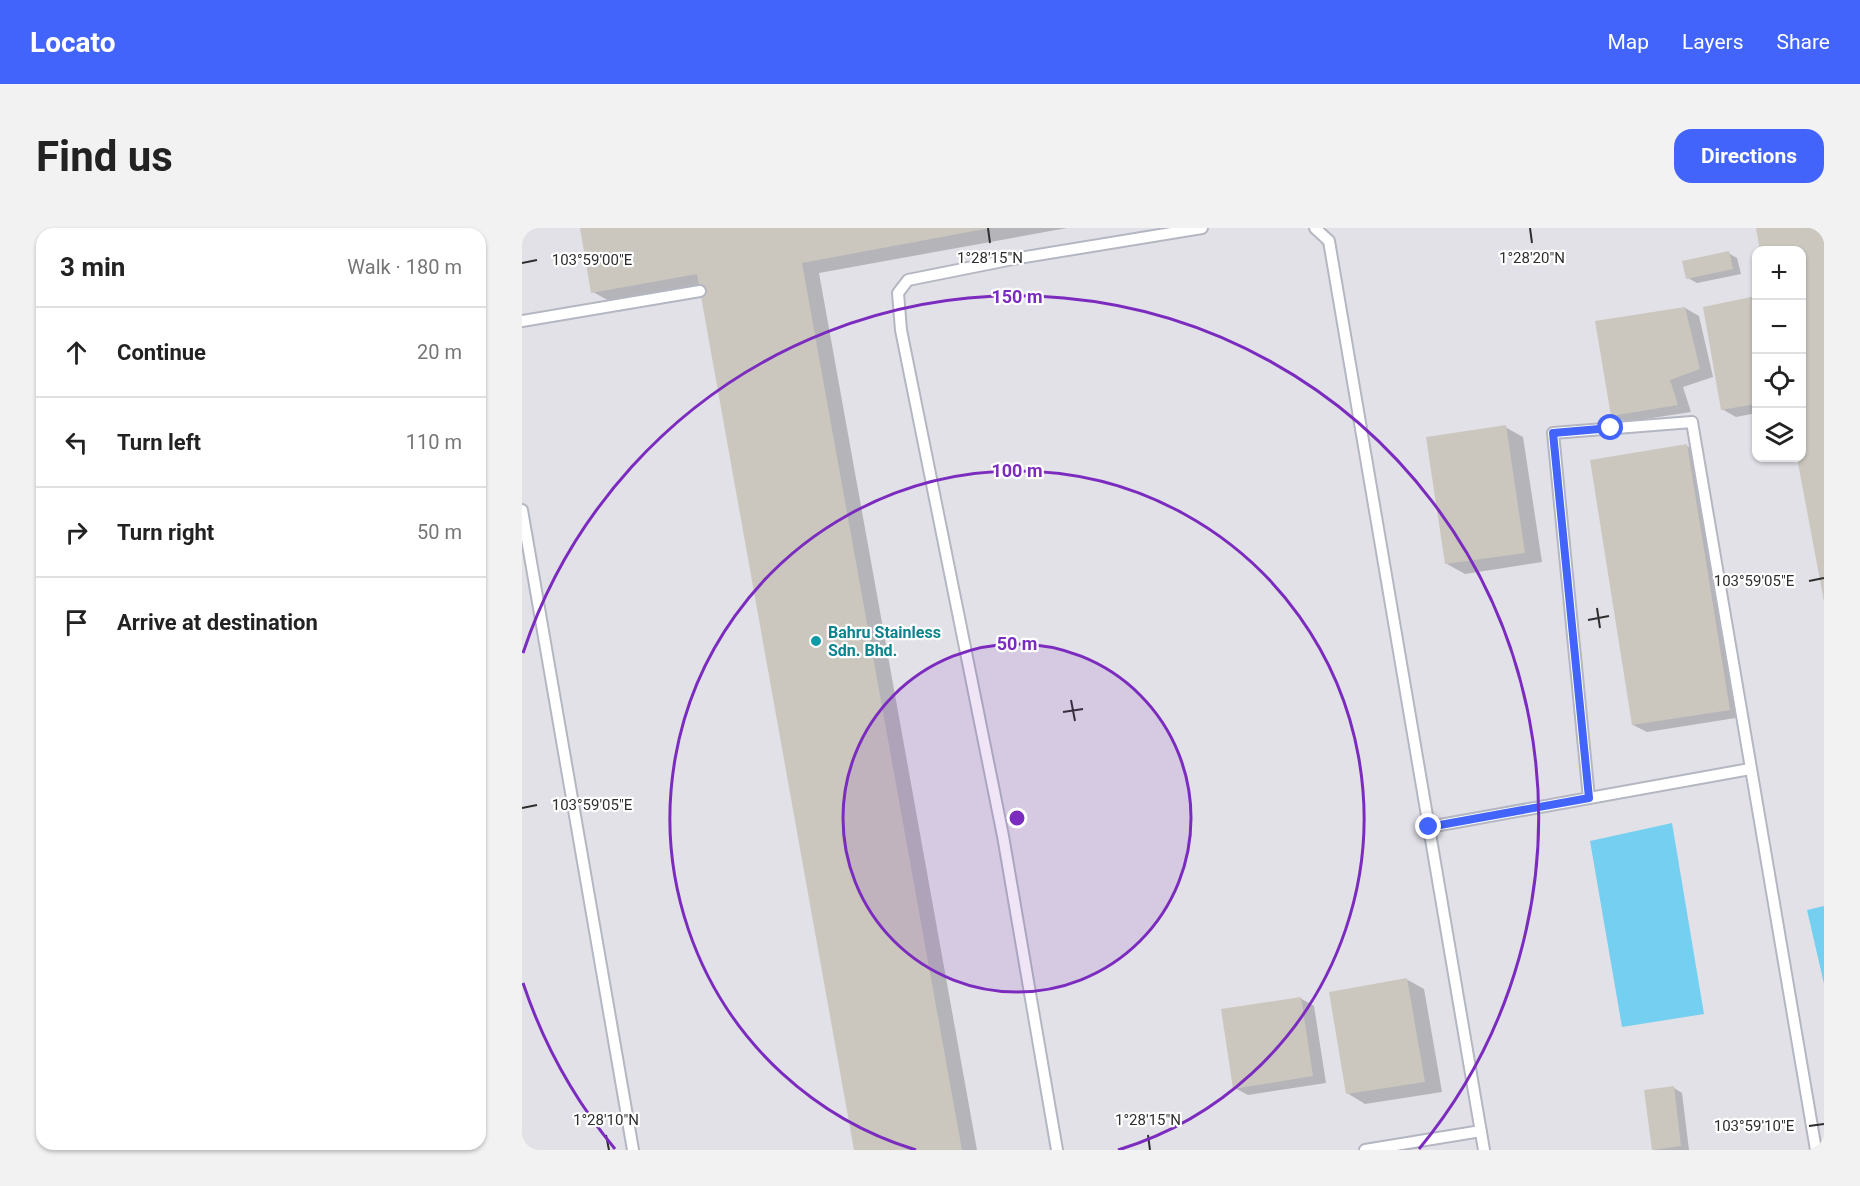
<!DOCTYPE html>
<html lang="en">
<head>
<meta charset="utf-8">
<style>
  :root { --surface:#fff; --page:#f2f2f2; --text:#222; --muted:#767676; --line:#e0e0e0; --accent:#4264fb }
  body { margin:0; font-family:Roboto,sans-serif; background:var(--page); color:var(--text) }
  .controls { position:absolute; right:18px; top:18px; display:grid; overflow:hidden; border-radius:12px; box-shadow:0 2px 4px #0004 }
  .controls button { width:54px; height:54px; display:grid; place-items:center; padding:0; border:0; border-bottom:2px solid var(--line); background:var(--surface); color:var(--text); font:30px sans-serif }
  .stop { position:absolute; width:18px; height:18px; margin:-14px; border:4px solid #4264fb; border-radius:50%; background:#fff }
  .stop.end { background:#4264fb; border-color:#fff; box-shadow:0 2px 6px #0008 }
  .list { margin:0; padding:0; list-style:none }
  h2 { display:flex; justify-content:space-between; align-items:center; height:78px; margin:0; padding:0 24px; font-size:26px }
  h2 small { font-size:20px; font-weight:400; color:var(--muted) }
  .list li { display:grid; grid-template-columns:39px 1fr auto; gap:18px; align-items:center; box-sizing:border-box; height:90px; padding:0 24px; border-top:2px solid var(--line) }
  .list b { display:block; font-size:22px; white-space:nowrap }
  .list em { font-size:20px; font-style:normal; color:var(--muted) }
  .icon { flex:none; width:33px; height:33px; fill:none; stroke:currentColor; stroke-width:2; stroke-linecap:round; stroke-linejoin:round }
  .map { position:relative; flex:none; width:1302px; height:922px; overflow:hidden; border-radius:18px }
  header { display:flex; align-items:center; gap:36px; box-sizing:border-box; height:84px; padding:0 30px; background:var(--accent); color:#fff }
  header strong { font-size:28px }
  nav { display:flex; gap:33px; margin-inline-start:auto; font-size:21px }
  .intro { display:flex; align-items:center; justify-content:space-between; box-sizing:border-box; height:144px; padding:0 36px }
  h1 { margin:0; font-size:42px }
  .button { padding:15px 27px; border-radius:18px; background:var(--accent); color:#fff; font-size:21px; font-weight:700 }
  main { display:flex; gap:36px; padding:0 36px }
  aside { flex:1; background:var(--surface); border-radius:18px; box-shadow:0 2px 4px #0004 }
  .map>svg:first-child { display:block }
  .industrial { fill:#e3e1e8; fill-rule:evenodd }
  .water { fill:#75cff0 }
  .shadow { fill:#0003 }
  .building { fill:#cbc7bf }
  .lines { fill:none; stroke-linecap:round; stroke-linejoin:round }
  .lane-casing { stroke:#b4b7c1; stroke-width:14 }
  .lane { stroke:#fff; stroke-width:10 }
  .route { stroke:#4264fb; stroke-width:8 }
  .ticks { fill:none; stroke:#2e2e2e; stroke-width:2 }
  .ring { fill:none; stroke:#7b2cbf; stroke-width:3 }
  .culture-dot { fill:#0f9aa8; stroke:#fff; stroke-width:2 }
  .labels { text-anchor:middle; stroke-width:4.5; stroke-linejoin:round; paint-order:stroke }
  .culture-label { font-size:16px; font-weight:bold; fill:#0d838f; stroke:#fff; text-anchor:start }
  .ticks-label { font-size:15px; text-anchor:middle; fill:#2e2e2e; stroke:#fff; stroke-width:4.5; stroke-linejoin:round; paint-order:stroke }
  .centre { fill:#7b2cbf; stroke:#fff; stroke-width:3 }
  .ring-label { font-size:18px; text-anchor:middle; font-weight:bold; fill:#7b2cbf; stroke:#fff; stroke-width:4.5; stroke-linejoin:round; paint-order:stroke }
</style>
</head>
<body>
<header>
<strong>Locato</strong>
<nav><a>Map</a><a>Layers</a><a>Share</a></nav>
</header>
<div class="intro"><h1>Find us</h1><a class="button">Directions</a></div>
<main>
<aside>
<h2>3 min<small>Walk · 180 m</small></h2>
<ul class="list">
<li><svg class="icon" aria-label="ahead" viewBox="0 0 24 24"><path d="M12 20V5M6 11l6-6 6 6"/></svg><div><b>Continue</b></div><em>20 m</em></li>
<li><svg class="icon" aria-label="left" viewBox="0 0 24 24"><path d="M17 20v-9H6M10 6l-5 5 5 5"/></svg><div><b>Turn left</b></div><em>110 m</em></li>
<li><svg class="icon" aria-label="right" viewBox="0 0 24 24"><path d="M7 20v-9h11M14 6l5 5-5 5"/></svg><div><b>Turn right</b></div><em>50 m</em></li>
<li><svg class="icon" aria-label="arrive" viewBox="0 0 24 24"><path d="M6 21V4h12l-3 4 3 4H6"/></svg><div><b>Arrive at destination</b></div></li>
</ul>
</aside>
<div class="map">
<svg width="1302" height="922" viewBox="0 0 1302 922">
  <rect width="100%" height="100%" fill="#efe9e1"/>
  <path class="industrial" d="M0,0H1302V922H0ZM1234,22H1280V230H1234Z"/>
  <path class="water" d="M1150,595L1182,786L1100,799L1068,613Z
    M1302,678V756L1285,682Z"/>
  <path class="shadow" d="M59,0H545L297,45L455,922H334L178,58L89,74L71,64Z
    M1235,0H1302V372L1276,230H1280V22H1239Z
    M1206,25L1215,30L1219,46L1175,55L1166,50Z
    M1234,70V185L1214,189L1200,181L1182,81Z
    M1163,80L1177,88L1191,149L1161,159L1169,184L1104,194L1090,187Z
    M983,199L1001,209L1020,334L943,346L925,336Z
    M1165,218L1178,226L1220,489L1125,504L1111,497Z
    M884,751L902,761L920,864L843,876L825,865Z
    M778,770L792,778L804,855L726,867L713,860Z
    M1152,860L1160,865L1167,922H1133L1131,921Z"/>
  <path class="building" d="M58,0H468L280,35L440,922H332L175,46L69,65Z
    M1234,0H1302V373L1275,230H1280V22H1238Z
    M1207,23L1211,41L1164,51L1160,33Z
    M1234,68V176L1199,182L1181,79Z
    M1163,79L1178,141L1148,152L1156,177L1089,188L1073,93Z
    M984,197L1003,325L923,336L904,209Z
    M1165,216L1208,482L1110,497L1068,232Z
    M885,750L903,854L824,866L807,764Z
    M779,769L791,848L711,861L699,781Z
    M1152,858L1159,918L1130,922L1122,862Z"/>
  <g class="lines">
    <g class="lane-casing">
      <path id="lane" d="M793,0L807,13L962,922
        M0,93L178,63
        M0,282L111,922
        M1067,570L1031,205L1170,194L1294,922
        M907,599L1228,541
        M535,922L481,608L379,102L376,65L386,52L491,31L680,0
        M843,922L959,903"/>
    </g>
    <use href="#lane" class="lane"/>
  </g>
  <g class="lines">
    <path class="route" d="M907,599L1067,570L1031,205L1089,200"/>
  </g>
  <path class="ticks" d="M466,0L468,15M1008,0L1010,15M0,35L15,32M1287,353L1302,350M1075,380L1078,400M1066,392L1087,388M549,472L553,493M541,484L561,481M0,580L15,577M1287,898L1302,896M84,907L87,922M626,907L628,922"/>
  <circle cx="495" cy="590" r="174" fill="#7b2cbf" fill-opacity=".12"/>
  <g class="ring">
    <circle cx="495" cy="590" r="174"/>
    <path d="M394 922A347 347 0 1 1 596 922"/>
    <path d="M93 921A521 521 0 0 1 1 755M1 425A521 521 0 1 1 897 921"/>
  </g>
  <circle class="culture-dot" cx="294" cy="413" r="6"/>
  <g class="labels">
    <g class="culture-label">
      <text x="306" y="410">Bahru Stainless<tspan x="306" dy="18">Sdn. Bhd.</tspan></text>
    </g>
  </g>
  <g class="ticks-label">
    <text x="468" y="35">1°28'15"N</text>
    <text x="1010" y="35">1°28'20"N</text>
    <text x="70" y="37">103°59'00"E</text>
    <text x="1232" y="358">103°59'05"E</text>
    <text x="70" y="582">103°59'05"E</text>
    <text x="84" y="897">1°28'10"N</text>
    <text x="626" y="897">1°28'15"N</text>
    <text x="1232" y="903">103°59'10"E</text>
  </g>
  <circle cx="495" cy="590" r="9" class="centre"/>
  <g class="ring-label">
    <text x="495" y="75">150 m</text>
    <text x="495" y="249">100 m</text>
    <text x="495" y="422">50 m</text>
  </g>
</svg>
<div class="controls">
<button>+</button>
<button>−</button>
<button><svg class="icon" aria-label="locate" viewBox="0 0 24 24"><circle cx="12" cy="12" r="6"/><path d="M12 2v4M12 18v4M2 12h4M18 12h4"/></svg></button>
<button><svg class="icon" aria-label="layers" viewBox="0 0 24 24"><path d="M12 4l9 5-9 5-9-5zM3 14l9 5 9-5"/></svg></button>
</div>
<div class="stop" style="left:1089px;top:200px"></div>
<div class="stop end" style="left:907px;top:599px"></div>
</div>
</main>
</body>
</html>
